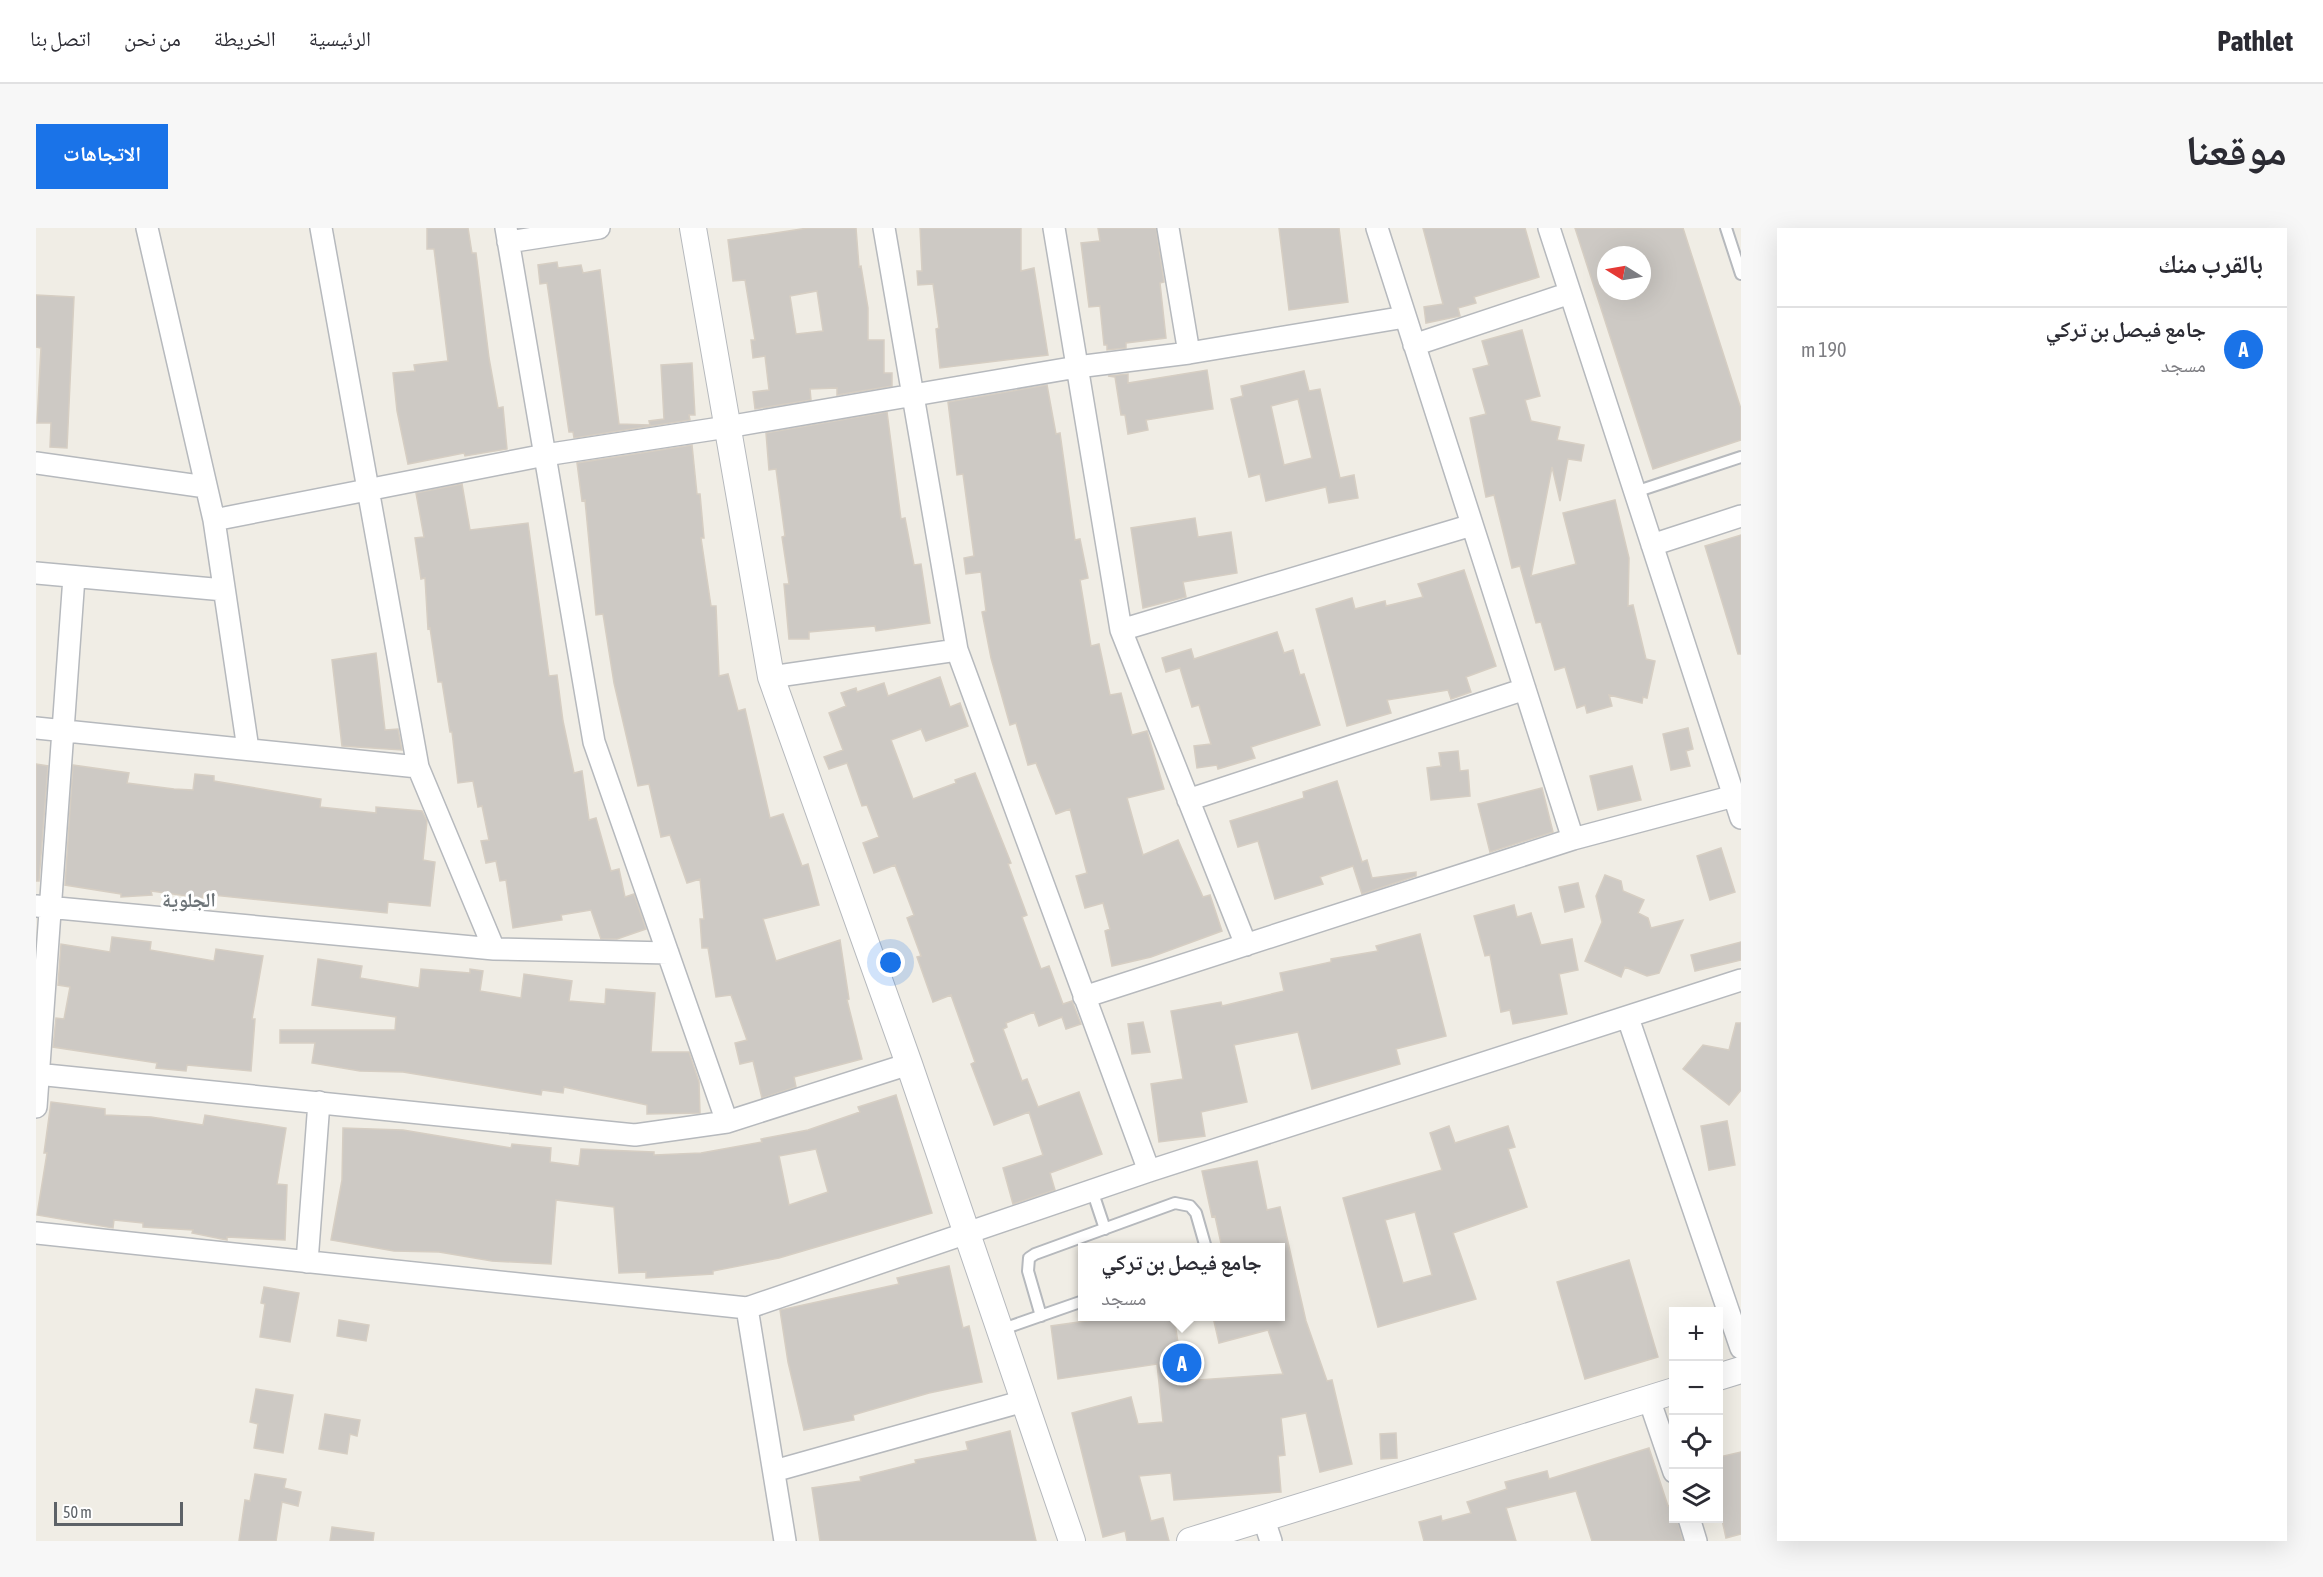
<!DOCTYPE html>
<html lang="ar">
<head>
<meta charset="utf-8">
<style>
  :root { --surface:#fff; --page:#f7f7f7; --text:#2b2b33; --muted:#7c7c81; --line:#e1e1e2; --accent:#1a73e8 }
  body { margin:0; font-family:"Asap Condensed","Noto Naskh Arabic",sans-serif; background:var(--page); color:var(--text); direction:rtl }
  .controls { position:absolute; right:18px; bottom:18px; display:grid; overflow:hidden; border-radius:0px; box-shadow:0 6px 24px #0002 }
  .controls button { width:54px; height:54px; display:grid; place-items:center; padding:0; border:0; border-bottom:2px solid var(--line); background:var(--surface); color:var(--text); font:30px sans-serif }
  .compass { position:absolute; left:1561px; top:18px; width:54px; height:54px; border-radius:50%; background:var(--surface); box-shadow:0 6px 24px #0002; rotate:281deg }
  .scale { position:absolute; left:18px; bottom:15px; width:129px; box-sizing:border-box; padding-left:6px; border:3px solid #5d6267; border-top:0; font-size:16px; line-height:21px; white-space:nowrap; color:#5d6267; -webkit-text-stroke:4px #fff; paint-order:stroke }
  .you { position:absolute; left:855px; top:735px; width:21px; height:21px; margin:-15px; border:4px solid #fff; border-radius:50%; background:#1a73e8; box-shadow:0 0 0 9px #1a73e833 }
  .badge { display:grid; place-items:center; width:39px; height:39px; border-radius:50%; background:var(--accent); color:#fff; font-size:20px; font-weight:700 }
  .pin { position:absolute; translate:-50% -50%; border:3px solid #fff; box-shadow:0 2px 6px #0006 }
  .popup { position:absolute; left:1042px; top:1015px; width:207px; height:78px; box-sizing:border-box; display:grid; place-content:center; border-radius:0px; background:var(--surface); filter:drop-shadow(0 2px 4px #0005); font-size:20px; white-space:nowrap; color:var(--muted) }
  .popup b { font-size:22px; color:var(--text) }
  .popup::after { content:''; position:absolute; left:50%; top:100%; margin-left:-12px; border:12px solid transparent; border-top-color:var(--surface) }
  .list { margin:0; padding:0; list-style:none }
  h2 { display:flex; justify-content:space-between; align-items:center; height:78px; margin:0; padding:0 24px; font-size:26px }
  h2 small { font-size:20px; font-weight:400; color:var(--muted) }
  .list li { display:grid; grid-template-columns:39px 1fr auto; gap:18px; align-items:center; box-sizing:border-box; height:84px; padding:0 24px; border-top:2px solid var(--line) }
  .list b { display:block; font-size:22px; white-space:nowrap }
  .list p { margin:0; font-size:20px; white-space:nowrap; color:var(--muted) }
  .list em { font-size:20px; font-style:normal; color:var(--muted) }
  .icon { flex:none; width:33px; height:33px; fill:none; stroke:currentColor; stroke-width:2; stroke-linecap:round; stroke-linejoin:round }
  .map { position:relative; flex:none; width:1705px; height:1313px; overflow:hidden; direction:ltr; border-radius:0px }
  header { display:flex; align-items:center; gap:36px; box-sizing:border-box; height:84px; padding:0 30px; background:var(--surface); border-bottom:2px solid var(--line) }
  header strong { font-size:28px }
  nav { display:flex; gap:33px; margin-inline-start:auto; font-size:21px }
  .intro { display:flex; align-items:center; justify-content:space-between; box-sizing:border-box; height:144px; padding:0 36px }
  h1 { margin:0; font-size:42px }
  .button { padding:15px 27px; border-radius:0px; background:var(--accent); color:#fff; font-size:21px; font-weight:700 }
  main { display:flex; gap:36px; padding:0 36px }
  aside { flex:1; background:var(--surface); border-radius:0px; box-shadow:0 6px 24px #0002 }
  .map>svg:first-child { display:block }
  .building { fill:#cdc9c4; stroke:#d6cec3; stroke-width:1.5; fill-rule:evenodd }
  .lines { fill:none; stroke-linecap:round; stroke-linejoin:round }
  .service-casing { stroke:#b6b9bd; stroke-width:14 }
  .minor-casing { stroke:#b6b9bd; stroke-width:24 }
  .tertiary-casing { stroke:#b6b9bd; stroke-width:28 }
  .service { stroke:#fff; stroke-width:10 }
  .minor { stroke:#fff; stroke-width:21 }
  .tertiary { stroke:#fff; stroke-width:26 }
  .labels { text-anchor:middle; stroke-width:6; stroke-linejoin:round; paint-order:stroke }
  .neighbourhood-label { font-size:20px; font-weight:bold; fill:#6e7579; stroke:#fff }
</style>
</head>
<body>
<header>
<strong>Pathlet</strong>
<nav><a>الرئيسية</a><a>الخريطة</a><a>من نحن</a><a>اتصل بنا</a></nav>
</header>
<div class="intro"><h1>موقعنا</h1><a class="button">الاتجاهات</a></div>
<main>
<aside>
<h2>بالقرب منك<small></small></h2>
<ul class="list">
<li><span class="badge">A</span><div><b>جامع فيصل بن تركي</b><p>مسجد</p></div><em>190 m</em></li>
</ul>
</aside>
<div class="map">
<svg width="1705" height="1313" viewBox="0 0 1705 1313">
  <rect width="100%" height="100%" fill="#f0ede5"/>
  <path class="building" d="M391,0H432L436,25H440L453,130L462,180L467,179L471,221L429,228L428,225L372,236L361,183L357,145L379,143L378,137L412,133L398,21H391Z
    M772,0H820L823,39L825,38L832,80V112H848V145H856V158L801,167V160L774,161L775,172L719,181L717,164L733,162L729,128L717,130L715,112H719L709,52L697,53L692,12ZM781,63L787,103L760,106L754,68Z
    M884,0H985V43L998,40L1012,127L904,140L900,101L903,100L897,56L882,57L881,43H886Z
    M1062,0H1120L1128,54L1124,55L1130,110L1090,115V120L1071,122V117H1068L1064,78L1053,79L1045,15L1064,13Z
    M1243,0H1303L1312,74L1253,82Z
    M1387,0H1489L1503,49L1438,69L1440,75L1422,80L1424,88L1390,95L1388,79L1407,76Z
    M1539,0H1647L1705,181V212L1617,241ZM1570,27H1606V63H1570Z
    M521,34L522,40L545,37L547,45L564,42L583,196L614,197L613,193L628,191L625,137L656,135L659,187H653L654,192L538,210L537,204H533L511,55L504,56L502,37Z
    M0,67L38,69L31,220L14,219L15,195H1L5,120L0,119Z
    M1486,102L1504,168L1489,172L1495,193L1524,199L1521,212L1548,217L1545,233L1532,231L1524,273L1516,239L1495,348L1540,336L1527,285L1579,272L1593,330L1592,378L1597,377L1610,431L1619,433L1611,470L1607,469L1606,475L1573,467L1576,478L1551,485L1549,477L1541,480L1529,439L1519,442L1505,394L1500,395L1484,338L1476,340L1458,267L1450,269L1434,190L1450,186L1437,141L1453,137L1446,113Z
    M1171,142L1177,181L1110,192L1112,202L1092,206L1089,187H1085L1079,149L1072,148L1092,146V155Z
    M1268,143L1273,163L1284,161L1304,250L1318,247L1322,270L1293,275L1290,259L1230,273L1224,246L1213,249L1195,171L1207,168L1205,158ZM1262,171L1276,230L1248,237L1235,178Z
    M1011,157L1020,206L1024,205L1039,312L1044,311L1052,350L1044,352L1055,418L1063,416L1074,467L1085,465L1096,507L1111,503L1128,561L1091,570L1107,627L1142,612L1167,669L1174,667L1186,703L1115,729L1076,738L1069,703L1074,701L1067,675L1049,680L1040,648L1051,645L1034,581L1020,586L1000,535L992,537L980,495L974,497L955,430L946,384L950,383L945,344L930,346L928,330L938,328L927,246L921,247L912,174Z
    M851,184L865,291L869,290L878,337L885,336L894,395L840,403L839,398L773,404V411H753L748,356H753L746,309L749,308L740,241L733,242L730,205Z
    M656,217L661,266H664L668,310H665L675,378H680L683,448L692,446L702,483L709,481L734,590L747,586L766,638L772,636L783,677L727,691L740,733L804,712L813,771L811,772L826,831L758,849L760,859L726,870L717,833L704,836L699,815L711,812L695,767L680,769L672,720H666L664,691H668L664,651L651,655L634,607L625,609L613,556L602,558L578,455L567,386L560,387L549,272L546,273L541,235Z
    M426,256L434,302L492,295L513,448L521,447L527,493L538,545L546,543L553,592L560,590L575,643L583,641L589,669L598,666L610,701L581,711H565L555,682L525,687L526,692L477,700L470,652L464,653L460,633L450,635L445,613L453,612L446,578L442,579L437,553L422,555L416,504H414L406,454H402L394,400L392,401L389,350L385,351L379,310L388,309L380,265Z
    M1159,290L1162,309L1195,304L1201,345L1147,354L1150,369L1107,380L1095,300Z
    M1705,307V426H1702L1669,318Z
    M1428,342L1460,438L1430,449L1435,464L1415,471L1412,462L1351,472L1355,485L1311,498L1280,381L1316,370L1319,381L1349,373L1350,378L1387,369L1382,356Z
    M1241,404L1248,425L1257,422L1264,447L1268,446L1284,497L1215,519L1219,530L1182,541L1181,537L1161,540L1158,518L1175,516L1163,477L1156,479L1144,440L1130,444L1126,430L1155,421L1158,431Z
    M340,425L349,502L362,501L366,522L306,518L296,432Z
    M904,449L914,479L924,475L932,498L890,513L885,501L855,512L877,571L920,555L919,552L939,545L975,635L972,636L991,687L986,689L1005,741L1013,738L1027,776L1036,773L1045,796L1030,801L1026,789L1003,798L998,784L970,795L971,799L967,801L986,853L991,851L1002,879L1043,864L1066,926L1014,945L1019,962L977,976L967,940L1007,927L993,884L958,897L935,836L939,834L915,767L897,774L881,729L885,728L871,690L878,687L859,637L838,645L827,615L843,609L831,577L826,578L811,535L793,541L788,529L807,522L793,485L810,478L805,465L820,460L821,464L848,455L852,468Z
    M1652,500L1657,521L1650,523L1654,538L1635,542L1627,506Z
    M1422,523L1424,543L1432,542L1434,568L1395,572L1391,540L1405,538L1403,525Z
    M0,536L12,538L3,653H0Z
    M37,537L93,545L91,555L138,561L157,562L159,546L178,548V553L285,571L284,579L340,585V579L386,583L391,593L387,632L399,634L394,678L352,674L351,685L167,666L166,670L115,663L116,667L85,669V666L29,657Z
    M1596,538L1605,572L1562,582L1554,548Z
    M1301,553L1326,634L1331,632L1336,650L1380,644V648L1326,666L1317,638L1284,649L1287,656L1239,671L1222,613L1202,619L1194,593L1268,570L1267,564Z
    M1506,560L1517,604L1454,624L1442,576Z
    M1685,620L1699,664L1674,672L1661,628Z
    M1569,647L1585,653L1587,663L1608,672L1602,685L1612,690L1615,700L1647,692L1623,745L1611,748L1589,739L1585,749L1549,733L1566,694L1560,668Z
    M1542,655L1548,679L1529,684L1523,659Z
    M1478,677L1481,689L1495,685L1505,717L1536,711L1542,742L1523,746L1531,786L1477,796L1474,782L1465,784L1454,727L1449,728L1438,688Z
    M1384,706L1410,808L1360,821L1364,836L1276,861L1262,804L1198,817L1211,874L1165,884L1169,908L1123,914L1115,856L1147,851L1135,783L1185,774L1186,778L1248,763L1244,745L1295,734V731L1342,723L1340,718Z
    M76,709L115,714L114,722L178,733L180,721L227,728L216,791H219L215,843L151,837L150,843L120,840L121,835L17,819L20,790L28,791L34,759L22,757L25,716L74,724Z
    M1705,714V732L1659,743L1655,727Z
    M282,731L326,738L324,750L383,760L385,741L434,745V741L447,743L444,763L485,770L488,746L536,753L533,773L569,776L570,761L619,765L615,824H653L663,854L664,885L611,886V877L528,859L527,865L506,862L505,867L367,844L324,843L276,835L279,815H244V802H359L360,789L276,777Z
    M1107,794L1114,824L1096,826L1092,796Z
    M1700,795H1705V862L1693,877L1647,841L1667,817L1693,822Z
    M860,867L896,985L743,1030L677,1043V1046L610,1050V1044L583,1045L578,979L520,972L515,1036L456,1033L403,1024L358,1023L295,1012L306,952L307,900L367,902L475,920L476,916L515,920L514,934L543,938L545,921L618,924V927L665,925L726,914L725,911L772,902L824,884L822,879ZM780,921L792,964L753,977L743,928Z
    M15,874L69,881V887L115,889L167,897L169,887L250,900L241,956L251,957L249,1012L191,1009V1012L156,1005L157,1002L107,999V995L78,992L77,1000L1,987L11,925H8Z
    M1691,893L1699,937L1673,942L1665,898Z
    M1413,898L1419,915L1472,898L1479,919L1472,921L1491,979L1417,1005L1440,1071L1342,1099L1307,970L1406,942L1394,905ZM1379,984L1396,1047L1367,1055L1349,992Z
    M1221,933L1231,982L1244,979L1270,1093L1291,1153L1296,1152L1316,1236L1284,1244L1270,1185L1245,1190L1249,1227L1242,1228L1245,1264L1138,1272L1135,1245L1103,1248L1115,1293L1127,1290L1133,1313H1091L1089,1303L1067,1309L1036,1185L1095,1169L1102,1196L1127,1194L1121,1136L1022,1151L1015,1098L1078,1089H1138L1148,1153L1247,1146L1232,1102L1183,1115L1177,1089H1245V1020H1186L1179,988L1176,989L1166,943Z
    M1593,1032L1622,1129L1549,1151L1521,1054Z
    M913,1038L927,1100L933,1098L946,1154L893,1165L817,1187L818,1192L768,1202L752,1134L744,1082L863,1056L861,1050Z
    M228,1059L263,1065L254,1114L224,1109L229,1076L225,1075Z
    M303,1092L333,1097L330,1113L301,1108Z
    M220,1161L257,1167L247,1225L218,1220L222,1196L214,1194Z
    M289,1186L324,1192L321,1208L314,1206L311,1226L283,1221Z
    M974,1203L1000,1313H784L776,1260L825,1253L824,1249L880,1235L879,1232L932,1222L930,1214Z
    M1360,1205L1361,1230L1345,1231L1344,1206Z
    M1613,1220L1632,1278L1638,1276V1290H1641L1647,1313H1556L1540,1263L1470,1280L1480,1313H1388L1383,1294L1405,1288L1406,1293L1435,1285L1431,1274L1471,1261L1469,1254L1511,1243L1513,1251Z
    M1705,1224V1306L1690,1310L1683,1278V1229Z
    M219,1246L250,1251L248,1260L265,1264L262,1278L246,1274L240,1313H203L209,1272L214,1273Z
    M296,1299L338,1305L337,1313H294Z"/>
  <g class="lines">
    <g class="service-casing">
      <path id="service" d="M1690,0L1705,46
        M1599,264L1705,229
        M1056,962L1069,1001
        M1005,1088L992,1043L993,1030L999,1026L1139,975L1154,978L1160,985L1170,1020
        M964,1102L1047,1073"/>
    </g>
    <g class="minor-casing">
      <path id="minor" d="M111,0L178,292L212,521
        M285,0L382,539L458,721
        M470,0L558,514L691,894
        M848,0L921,422L1113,943
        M1018,0L1085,402L1210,717
        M1341,0L1537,611
        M1513,0L1705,590
        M472,14L563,0
        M1378,117L1534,65
        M1153,125L1369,89
        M0,235L170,259
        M178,292L509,227L691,199L1041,139L1153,125L1132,0
        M1616,317L1705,288
        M0,345L188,362
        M1085,402L1436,297
        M735,449L921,422
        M0,500L382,539
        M1152,572L1489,461
        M0,678L458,721L632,725
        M1048,769L1537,611L1698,568
        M1592,790L1705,1120
        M0,846L599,907L691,894L873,836
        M0,879L38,349
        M0,1005L711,1080L1113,943L1705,752
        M271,1034L283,874
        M711,1080L749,1313
        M1613,1171L1638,1244
        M738,1243L988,1173
        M1653,1290L1660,1313
        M1228,1292L1235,1313"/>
    </g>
    <g class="tertiary-casing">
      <path id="tertiary" d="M657,0L735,449L873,836L1036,1313
        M1682,1149L1705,1142
        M1154,1313L1638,1163"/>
    </g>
    <use href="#service" class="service"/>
    <use href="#minor" class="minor"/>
    <use href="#tertiary" class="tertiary"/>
  </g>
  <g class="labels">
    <g class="neighbourhood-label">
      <text x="153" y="679">الجلوية</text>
    </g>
  </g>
</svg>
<div class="controls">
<button>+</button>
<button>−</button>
<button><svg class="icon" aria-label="locate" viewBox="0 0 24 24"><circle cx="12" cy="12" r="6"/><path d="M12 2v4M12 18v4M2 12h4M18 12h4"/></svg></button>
<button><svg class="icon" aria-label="layers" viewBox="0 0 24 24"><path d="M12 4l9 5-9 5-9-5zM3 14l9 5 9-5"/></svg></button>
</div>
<svg class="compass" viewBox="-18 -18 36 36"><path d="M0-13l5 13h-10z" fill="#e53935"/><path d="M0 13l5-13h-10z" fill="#7c7c81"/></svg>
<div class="scale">50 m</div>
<div class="you"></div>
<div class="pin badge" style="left:1146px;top:1135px">A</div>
<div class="popup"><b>جامع فيصل بن تركي</b>مسجد</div>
</div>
</main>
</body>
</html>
